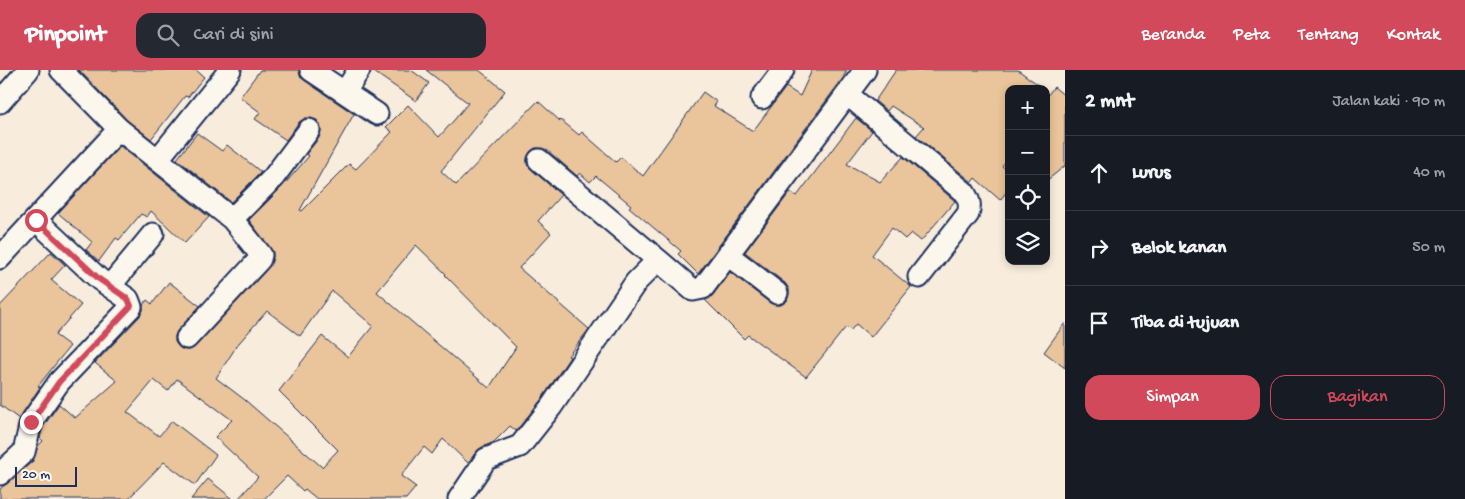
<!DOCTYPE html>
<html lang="id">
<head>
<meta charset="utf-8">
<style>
  :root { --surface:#171b24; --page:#242831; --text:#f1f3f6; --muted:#9ea1a6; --line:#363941; --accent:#d1495b }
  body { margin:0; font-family:"Gochi Hand",sans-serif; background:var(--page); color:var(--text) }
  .controls { position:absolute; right:15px; top:15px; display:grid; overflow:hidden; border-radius:10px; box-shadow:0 2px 8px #0003 }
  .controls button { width:45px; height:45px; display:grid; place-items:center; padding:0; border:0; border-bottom:1px solid var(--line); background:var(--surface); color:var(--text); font:25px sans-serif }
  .scale { position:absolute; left:15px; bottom:12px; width:62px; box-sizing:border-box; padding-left:5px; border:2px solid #1b2f5e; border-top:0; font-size:14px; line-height:18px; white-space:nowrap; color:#1b2f5e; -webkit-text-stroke:4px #fbf7ec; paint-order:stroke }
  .stop { position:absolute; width:15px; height:15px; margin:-11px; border:4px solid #d1495b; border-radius:50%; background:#fff }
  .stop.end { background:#d1495b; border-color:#fff; box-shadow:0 1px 5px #0008 }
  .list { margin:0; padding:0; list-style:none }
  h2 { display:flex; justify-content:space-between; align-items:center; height:65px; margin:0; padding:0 20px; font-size:21px }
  h2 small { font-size:16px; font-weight:400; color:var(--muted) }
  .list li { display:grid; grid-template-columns:32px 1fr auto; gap:15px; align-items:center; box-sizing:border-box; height:75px; padding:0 20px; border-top:1px solid var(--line) }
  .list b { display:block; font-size:19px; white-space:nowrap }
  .list em { font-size:16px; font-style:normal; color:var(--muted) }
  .actions { display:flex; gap:10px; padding:15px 20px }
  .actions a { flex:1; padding:11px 0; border:1px solid var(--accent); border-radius:15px; text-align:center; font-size:18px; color:var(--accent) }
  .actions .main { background:var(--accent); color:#fff }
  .icon { flex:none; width:28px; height:28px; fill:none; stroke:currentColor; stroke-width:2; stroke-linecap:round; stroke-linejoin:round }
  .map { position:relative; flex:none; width:1065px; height:429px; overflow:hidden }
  header { display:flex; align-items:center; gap:30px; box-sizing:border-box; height:70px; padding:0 25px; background:var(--accent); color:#fff }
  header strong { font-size:24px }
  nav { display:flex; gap:28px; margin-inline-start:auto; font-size:18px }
  .search { width:350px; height:45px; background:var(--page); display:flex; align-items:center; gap:12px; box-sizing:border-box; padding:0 18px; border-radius:15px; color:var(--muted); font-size:19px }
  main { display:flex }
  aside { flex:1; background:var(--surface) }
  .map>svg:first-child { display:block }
  .building { fill:#eac49a; stroke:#1b2f5e; fill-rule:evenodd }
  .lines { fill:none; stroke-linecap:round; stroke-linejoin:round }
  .minor-casing { stroke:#1b2f5e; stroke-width:25 }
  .minor { stroke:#fbf7ec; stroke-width:21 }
  .route { stroke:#d1495b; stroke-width:6 }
</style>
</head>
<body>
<header>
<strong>Pinpoint</strong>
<div class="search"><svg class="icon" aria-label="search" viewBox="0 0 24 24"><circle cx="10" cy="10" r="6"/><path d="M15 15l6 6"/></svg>Cari di sini</div>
<nav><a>Beranda</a><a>Peta</a><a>Tentang</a><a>Kontak</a></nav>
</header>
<main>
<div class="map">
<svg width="1065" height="429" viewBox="0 0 1065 429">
  <rect width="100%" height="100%" fill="#f8eddc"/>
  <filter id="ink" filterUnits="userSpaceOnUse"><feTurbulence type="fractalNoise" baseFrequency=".02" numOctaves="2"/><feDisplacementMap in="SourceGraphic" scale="10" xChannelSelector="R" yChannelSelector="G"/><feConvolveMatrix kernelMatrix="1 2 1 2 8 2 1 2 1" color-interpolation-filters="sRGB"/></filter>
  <g filter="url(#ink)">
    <path class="building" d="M79,0H196L204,7L188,27L185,26L151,69L127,50Z
      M260,0H299L300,6L304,10L354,44L300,140L302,141L349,94L356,99L392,62L386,57L408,35L439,67L455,49L468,33L426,0H479L505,21L441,101L456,115L538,31L560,51L561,50L579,65L582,62L616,92L621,87L643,106L703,22L717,32L714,36L753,61L786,17L800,26L812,0H847L843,8L698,204L678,184L681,181L629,137L631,135L596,106L590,112L580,103L577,106L547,80L542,78H535L530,82L527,88V95L531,99L561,125L538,151L551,163L519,198L589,259L568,286L570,287L541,330L516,361L510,356L494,372L482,377L476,382L468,393L443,369L432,384L424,377L401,406L416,417L406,429H317L305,419L303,421L287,406L264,429H238L258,407L215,367L232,350L177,309L168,321L154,310L127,342L159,366L172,351L216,385L195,415L164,392L128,429H0V419L33,391L38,376L43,371L40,368L43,357L59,334L75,348L117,311L95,293L140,246L143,240V235L147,230L152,234L169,212L200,236L178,260L175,266V272L179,277L185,280H190L196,276L269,197L273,188V182L249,150L282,117L309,86L306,84L319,68L321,61L320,55L317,50L311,48H305L299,52L286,70L255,49L260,42L240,27ZM416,175L446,204L445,205L516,277L489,318L377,222ZM332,221L373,256L348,287L322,266L279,321L338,380L322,397L245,330L216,308L238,274L267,241L300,266Z
      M371,0H411L429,13L416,31Z
      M896,0H1018L1044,19H1009V88L1002,96L1009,102V119L1000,130L975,108L972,112L916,66L924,57L891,36L887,41L875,31Z
      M1054,17L1065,26V96L1046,111V27Z
      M856,48L872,61L847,94L880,112L903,87L955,131L921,171L911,163L905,169L892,158L872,185L911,217L871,267L856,254L851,260L846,257L806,307L748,265L744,269L705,230L713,225L730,202L770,233L776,235H781L787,231L789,224V219L785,213L745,182L790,122L797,126Z
      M197,63L222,81L227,75L261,102L231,132L177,89Z
      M120,76L209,147L185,173L151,141L147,147L141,144L119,170L116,168L99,191L86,180L92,172L58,143Z
      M51,182L65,195L51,210L81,235L55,265L70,276L38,316L40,317L19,349L0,335V236Z
      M1065,253V298L1044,282Z
      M208,409L233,429H191Z"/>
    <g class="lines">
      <g class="minor-casing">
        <path id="minor" d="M61,0L119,59L232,149L261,185L260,189L187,268
          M311,0L377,44
          M345,22L359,0
          M847,24L964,122C969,130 971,135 968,144L919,207
          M762,28L783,0
          M0,32L28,0
          M158,89L230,0
          M539,90L658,190
          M232,149L273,108L309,60
          M728,185L777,223
          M0,188L119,59
          M110,216L153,164
          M0,404L24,382L31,352L59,312L131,237L128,229L99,209L36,150
          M459,429L486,389L520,376L551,337L636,212L658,190L693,220L703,218L865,0"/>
      </g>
      <use href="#minor" class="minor"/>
    </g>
  </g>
  <g class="lines" filter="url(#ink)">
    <path class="route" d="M31,352L59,312L131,236L128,229L99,209L36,150"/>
  </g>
</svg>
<div class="controls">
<button>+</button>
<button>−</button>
<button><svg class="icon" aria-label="locate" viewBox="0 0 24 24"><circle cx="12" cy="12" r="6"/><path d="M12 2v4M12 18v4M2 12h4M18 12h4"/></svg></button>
<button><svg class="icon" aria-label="layers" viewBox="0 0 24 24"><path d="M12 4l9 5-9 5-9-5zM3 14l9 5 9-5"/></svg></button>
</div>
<div class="scale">20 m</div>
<div class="stop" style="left:36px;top:150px"></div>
<div class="stop end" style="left:31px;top:352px"></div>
</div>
<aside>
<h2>2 mnt<small>Jalan kaki · 90 m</small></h2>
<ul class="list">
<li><svg class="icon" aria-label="ahead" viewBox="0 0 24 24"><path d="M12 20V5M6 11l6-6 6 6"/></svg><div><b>Lurus</b></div><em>40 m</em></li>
<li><svg class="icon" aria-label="right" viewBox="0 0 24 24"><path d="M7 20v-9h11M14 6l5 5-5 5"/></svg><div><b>Belok kanan</b></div><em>50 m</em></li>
<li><svg class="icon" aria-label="arrive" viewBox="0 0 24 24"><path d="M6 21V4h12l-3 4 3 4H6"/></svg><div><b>Tiba di tujuan</b></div></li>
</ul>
<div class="actions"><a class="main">Simpan</a><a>Bagikan</a></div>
</aside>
</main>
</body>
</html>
